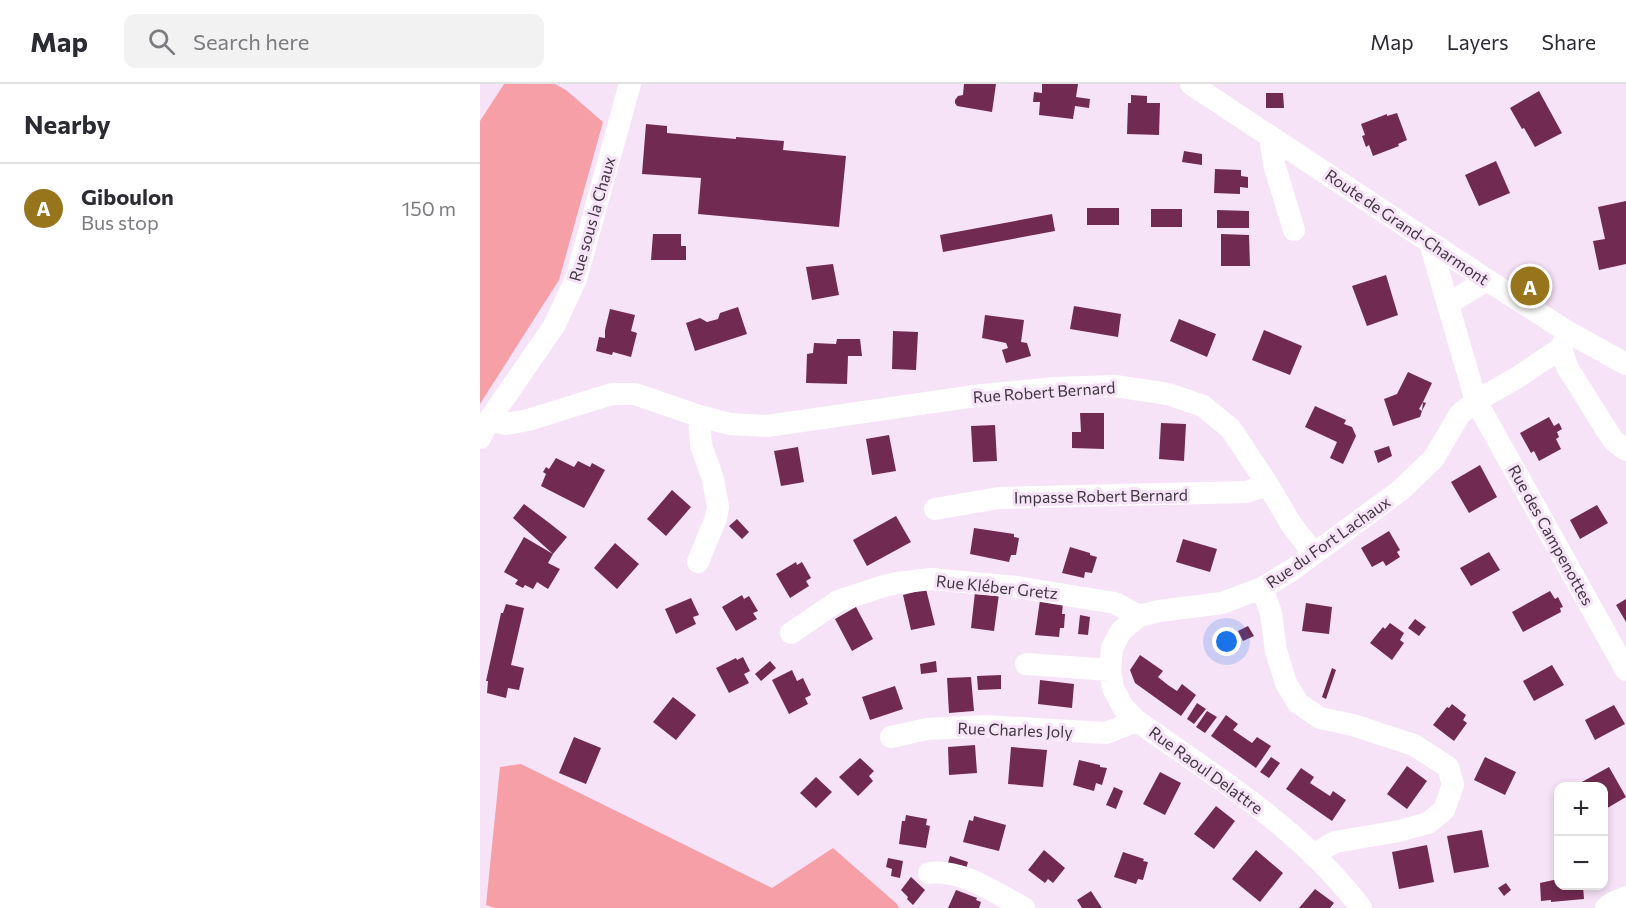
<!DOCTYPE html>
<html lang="en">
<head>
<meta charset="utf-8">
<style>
  :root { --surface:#fff; --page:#f2f2f3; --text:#2b2b33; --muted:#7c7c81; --line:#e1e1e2; --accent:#96751d }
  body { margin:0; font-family:Commissioner,sans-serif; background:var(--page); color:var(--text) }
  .controls { position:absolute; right:18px; bottom:18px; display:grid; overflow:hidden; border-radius:12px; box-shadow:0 3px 9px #0003 }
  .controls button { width:54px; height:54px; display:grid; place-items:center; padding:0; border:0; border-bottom:2px solid var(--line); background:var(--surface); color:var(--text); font:30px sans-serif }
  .you { position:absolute; left:747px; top:558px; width:21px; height:21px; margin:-15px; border:4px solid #fff; border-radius:50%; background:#1a73e8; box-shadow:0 0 0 9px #1a73e833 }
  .badge { display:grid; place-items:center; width:39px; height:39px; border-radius:50%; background:var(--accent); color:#fff; font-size:20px; font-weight:700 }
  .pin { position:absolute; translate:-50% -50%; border:3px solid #fff; box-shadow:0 2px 6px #0006 }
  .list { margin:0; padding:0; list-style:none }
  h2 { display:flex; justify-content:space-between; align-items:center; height:78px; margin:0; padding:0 24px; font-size:26px }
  h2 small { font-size:20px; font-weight:400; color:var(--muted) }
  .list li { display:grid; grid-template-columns:39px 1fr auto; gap:18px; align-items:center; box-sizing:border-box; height:90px; padding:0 24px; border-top:2px solid var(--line) }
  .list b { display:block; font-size:22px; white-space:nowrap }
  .list p { margin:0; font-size:20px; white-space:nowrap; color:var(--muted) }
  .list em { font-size:20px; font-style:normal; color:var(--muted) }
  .icon { flex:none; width:33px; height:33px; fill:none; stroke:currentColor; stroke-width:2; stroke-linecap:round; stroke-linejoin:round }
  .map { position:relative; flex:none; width:1146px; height:824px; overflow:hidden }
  header { display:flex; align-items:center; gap:36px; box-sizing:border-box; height:84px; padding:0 30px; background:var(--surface); border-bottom:2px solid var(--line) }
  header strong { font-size:28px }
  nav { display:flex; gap:33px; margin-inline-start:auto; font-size:21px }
  .search { width:420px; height:54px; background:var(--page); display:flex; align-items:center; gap:15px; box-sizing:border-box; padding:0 21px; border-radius:12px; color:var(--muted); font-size:22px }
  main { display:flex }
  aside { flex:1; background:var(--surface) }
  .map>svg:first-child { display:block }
  .green { fill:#f79fa7 }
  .building { fill:#712a51 }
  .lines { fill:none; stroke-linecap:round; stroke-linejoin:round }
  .minor { stroke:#fff; stroke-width:22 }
  .labels { text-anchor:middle; stroke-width:6; stroke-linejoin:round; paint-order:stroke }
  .street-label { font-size:16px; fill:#3f373f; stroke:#f7e3f8 }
</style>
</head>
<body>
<header>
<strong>Map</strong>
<div class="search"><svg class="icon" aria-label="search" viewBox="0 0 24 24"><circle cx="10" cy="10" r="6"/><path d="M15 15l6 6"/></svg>Search here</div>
<nav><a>Map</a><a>Layers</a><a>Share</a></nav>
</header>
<main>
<aside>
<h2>Nearby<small></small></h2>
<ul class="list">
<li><span class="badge">A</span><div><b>Giboulon</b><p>Bus stop</p></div><em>150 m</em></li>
</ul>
</aside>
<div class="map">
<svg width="1146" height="824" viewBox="0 0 1146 824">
  <rect width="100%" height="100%" fill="#f7e3f8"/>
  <path class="green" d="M24,0H75L86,6L123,38L79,196L0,320V37Z
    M41,680L292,804L353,764L417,820L419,824H15L6,821L20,683Z"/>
  <path class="building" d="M484,0H516L512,28L477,22L475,19V16L478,12L483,11Z
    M562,0H598L596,13L610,15L609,24L595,22L593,35L559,31L560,18H553L554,8L562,9Z
    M1059,7L1082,49L1055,63L1044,44L1042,45L1030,24Z
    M786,9H803L804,24H786Z
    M651,11L667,12V19H680L679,51L647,50L648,19H651Z
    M917,29L927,56L918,60L919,62L893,72L889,61L886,63L882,52L885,51L881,40L907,30V32Z
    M166,40L187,42V49L256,55V53L304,57L303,66L366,72L359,143L218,130L221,94L162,90Z
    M704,67L722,70V81L702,78Z
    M1016,77L1030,109L999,122L985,91Z
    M735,85L761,86V92L768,93V104L760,103V110L734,109Z
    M1146,117V180L1119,186L1113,157L1125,155L1118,123Z
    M607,124H639V141H607Z
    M671,125H702V143H671Z
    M737,126L769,127V144H737Z
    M572,130L575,147L463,168L460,151Z
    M173,150H201V162H206V176H171Z
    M741,150L769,151L770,182H741Z
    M353,180L359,211L332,216L326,183Z
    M906,191L918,231L887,242L872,202Z
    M594,222L641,230L638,253L590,245Z
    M258,223L267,250L215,267L206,239L220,234L227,238L238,235L240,229Z
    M130,225L155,231L151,247L157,249L151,273L133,268L132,271L116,267L119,253L125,254V246Z
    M505,231L544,236L541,258L547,259L551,272L526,279L522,266L528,264L526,259L502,254Z
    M699,235L736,250L727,273L690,257Z
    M784,246L822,262L810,291L772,276Z
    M413,247L438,248L436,286L412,285Z
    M357,255H380L382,272H368L367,300L326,299L327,270L333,269L334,259L356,260Z
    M928,288L952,299L943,318L946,319L942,327L943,318L939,325L942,327L940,333L913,342L904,315L917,310Z
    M835,322L866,336L864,340L872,343L876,352L863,380L850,374L857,358L825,343Z
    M600,329H624V365L592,364V348H601Z
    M1069,333L1074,342L1079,339L1082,345L1077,348L1079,353L1076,355L1081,365L1059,377L1054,367L1051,369L1040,349Z
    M681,339L706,340L704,377L679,375Z
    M515,341L517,377L493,378L491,342Z
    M409,351L416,387L392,391L386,355Z
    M909,362L912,372L898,379L894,367Z
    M318,363L324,398L301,402L294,367Z
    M76,374L94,383L98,377L110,383L112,379L125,386L104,424L61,402L66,390L63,388L66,383L69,385Z
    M1000,381L1017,413L989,429L971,398Z
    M192,406L211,423L186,452L167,435Z
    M44,420L68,438L87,453L73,470L33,434Z
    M1117,421L1128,439L1100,455L1090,436Z
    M416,432L431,458L387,482L373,456Z
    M257,435L269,448L262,455L249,442Z
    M494,444L534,450V453L539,454L536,471H531L529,478L490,470Z
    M909,447L920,466L917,468L920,473L906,482L903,477L892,483L881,464Z
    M44,453L73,470L68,479L80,485L68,505L57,498L53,505L45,501L43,504L35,500L38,496L24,488Z
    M703,455L737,465L730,488L696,478Z
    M135,459L159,480L137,505L114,484Z
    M590,463L610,469V471L617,473L612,489L605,488L604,494L582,489Z
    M1009,468L1020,486L991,502L980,484Z
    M316,478L317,481L322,478L331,494L326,497L329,502L310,514L296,490Z
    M446,505L455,541L431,546L423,511Z
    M1070,507L1075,515L1078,513L1083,523L1080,524L1081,528L1043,548L1032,528Z
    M495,508L519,510L514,547L491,544Z
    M262,511L264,515L269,512L278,527L273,529L277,535L256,547L242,523Z
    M211,514L219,531L213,533L216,540L196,550L185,525Z
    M1146,515V538L1136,521Z
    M560,516L583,518L582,530H585L584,544H580L579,553L555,551Z
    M826,519L852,523L849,550L822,547Z
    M26,520L44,524L31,581L44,584L39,606L28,604L26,614L7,609L8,597H6L21,529H23Z
    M376,523L393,555L372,567L355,535Z
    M600,531L610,533L608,551L598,550Z
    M935,535L946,543L939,552L928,544Z
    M910,539L924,549L920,556L924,559L912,576L890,559L903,543L905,545Z
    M768,542L774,552L763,557L758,547Z
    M660,571L683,587L678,593L688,601L697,607L702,600L716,611L701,632L655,599L650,586Z
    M263,573L270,587L264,590L269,599L249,609L236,584L256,574L257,576Z
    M290,577L296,584L281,597L275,590Z
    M456,577L457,588L441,590L440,580Z
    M1072,581L1084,601L1054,617L1043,597Z
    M852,584L856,586L846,615L842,613Z
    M312,586L317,597L323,594L331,611L325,614L328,620L309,630L292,596Z
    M521,591V605L498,606L497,592Z
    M491,593L494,627L469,629L467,594Z
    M560,596L594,600L592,624L558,620Z
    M415,602L423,625L390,636L382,613Z
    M193,613L216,631L196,656L173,638Z
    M717,619L726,625L714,640L707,635Z
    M972,620L986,631L983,636L987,639L974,657L953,641L967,623L969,624Z
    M1134,621L1145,640L1115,656L1105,636Z
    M727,627L737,633L725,649L716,643Z
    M746,631L758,640L753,646L772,659L777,653L791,662L776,684L731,652Z
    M94,653L121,664L106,700L79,689Z
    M495,661L497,689L469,691L468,663Z
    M531,663L567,666L563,703L528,700Z
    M791,673L800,679L789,694L780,688Z
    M1005,673L1036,688L1025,711L994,696Z
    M380,674L394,687L389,692L393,697L378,712L359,693Z
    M599,676L620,681V683L627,684L622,701L616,699L614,707L593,701Z
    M927,682L947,697L927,725L907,710Z
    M1129,683L1146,713L1124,726V702H1102L1100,699Z
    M821,684L834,693L830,699L850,712L853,707L866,716L852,737L806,705Z
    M680,688L701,699L685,731L663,720Z
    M336,693L352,708L336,724L320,709Z
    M634,703L643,707L636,725L626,721Z
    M736,722L755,737L734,765L714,750Z
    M426,731L447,735L446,741L450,742L446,764L419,760L422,737H425Z
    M494,732L526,741L519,767L483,758L489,736L493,737Z
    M1002,746L1009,783L974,789L967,752Z
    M947,761L954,798L919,805L912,768Z
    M564,766L585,784L573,799L568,795L565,799L548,786Z
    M776,766L803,789L780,818L752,795Z
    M643,768L664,775L663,777L668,778L663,796L658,795L656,800L634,793Z
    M470,772L488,778L485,788L467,782Z
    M408,774L423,777L420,794L411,792L412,785L406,783Z
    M431,793L445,806L433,821L427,815L428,813L421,806Z
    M1078,795V802H1103L1104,815L1071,818V816L1061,817L1060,799Z
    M1026,799L1031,806L1024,812L1018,804Z
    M835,805L854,819L850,824H819Z
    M476,806L497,814L496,816L501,818L499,824H468Z
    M611,807L622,824H602L597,816Z"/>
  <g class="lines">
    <path class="minor" d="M711,0L1007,196L1088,248L1146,280
      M790,52L794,80L814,146
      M950,159L996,317L1035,295L1081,264L1088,248
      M968,220L1007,196
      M1081,264L1087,283L1133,356L1146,366
      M9,336L26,340L48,336L132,310H155L219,332L250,340L287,342L502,311L574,304L635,302L688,310L723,322L751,345L788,401L811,440L834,470
      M0,354L9,336L74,242L96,195L150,0
      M455,425L519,414L766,408L788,401
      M218,478L236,434L238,423L233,395L221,361L219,332
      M782,504L791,529L796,567L806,599L818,619L840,634L873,641L934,661L968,683L973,701L964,726L948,739L919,747L855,758L833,771
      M311,549L358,517L401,503L417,499L451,495L537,503L635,519L659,532
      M546,580L630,586
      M411,653L447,645L505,642L626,649L657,637
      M449,789C481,784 517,810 544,824
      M881,824C822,745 736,693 657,637L643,623L633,604L630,586L632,564L641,547L659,532L679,527L742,519L782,504L812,486L921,406L954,374L980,330L996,317L1146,586
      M1126,824L1132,819L1146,813"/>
  </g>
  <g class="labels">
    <g class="street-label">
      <text transform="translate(112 135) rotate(-74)" y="6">Rue sous la Chaux</text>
      <text transform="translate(927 143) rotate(34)" y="6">Route de Grand-Charmont</text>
      <text transform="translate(564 308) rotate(-4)" y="6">Rue Robert Bernard</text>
      <text transform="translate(621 412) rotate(-1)" y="6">Impasse Robert Bernard</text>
      <text transform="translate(1071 451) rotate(61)" y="6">Rue des Campenottes</text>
      <text transform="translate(848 458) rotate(-35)" y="6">Rue du Fort Lachaux</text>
      <text transform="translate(517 503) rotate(6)" y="6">Rue Kléber Gretz</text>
      <text transform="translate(535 646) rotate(2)" y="6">Rue Charles Joly</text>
      <text transform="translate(726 686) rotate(36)" y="6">Rue Raoul Delattre</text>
    </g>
  </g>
</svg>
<div class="controls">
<button>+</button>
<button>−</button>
</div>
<div class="you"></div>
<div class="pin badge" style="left:1050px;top:202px">A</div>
</div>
</main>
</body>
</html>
